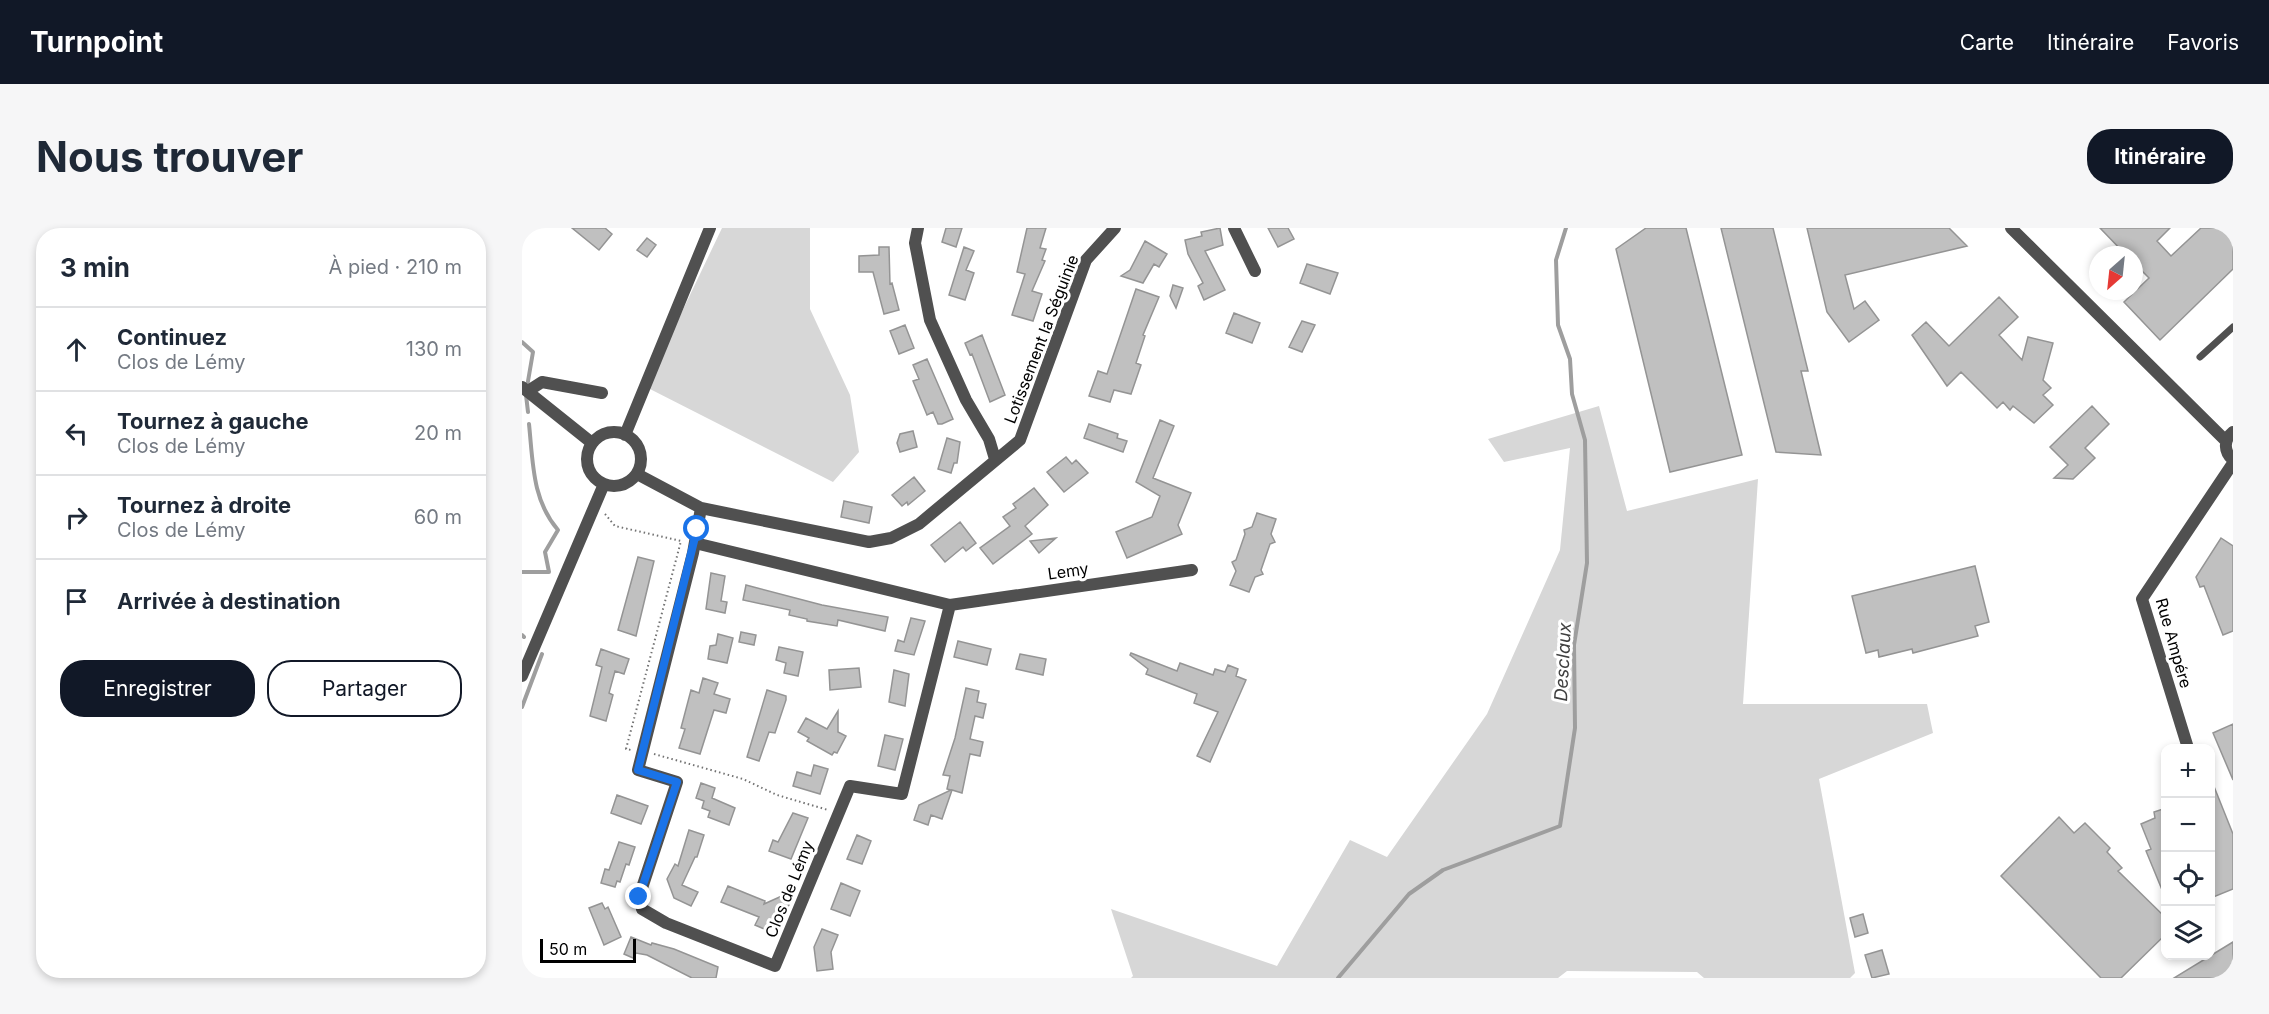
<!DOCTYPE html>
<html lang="fr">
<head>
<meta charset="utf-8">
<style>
  :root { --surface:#fff; --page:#f6f6f7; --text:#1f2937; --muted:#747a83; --line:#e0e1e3; --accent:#111827 }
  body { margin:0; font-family:Inter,sans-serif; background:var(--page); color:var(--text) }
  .controls { position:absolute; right:18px; bottom:18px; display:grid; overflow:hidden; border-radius:12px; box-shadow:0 3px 9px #0003 }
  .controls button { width:54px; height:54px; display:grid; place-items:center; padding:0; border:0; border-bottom:2px solid var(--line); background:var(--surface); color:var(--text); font:30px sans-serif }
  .compass { position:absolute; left:1567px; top:18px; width:54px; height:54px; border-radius:50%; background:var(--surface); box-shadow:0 3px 9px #0003; rotate:207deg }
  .scale { position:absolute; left:18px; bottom:15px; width:96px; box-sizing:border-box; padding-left:6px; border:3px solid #000; border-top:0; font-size:16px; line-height:21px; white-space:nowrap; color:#000; -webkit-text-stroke:4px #fff; paint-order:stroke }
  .stop { position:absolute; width:18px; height:18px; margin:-14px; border:4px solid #1a73e8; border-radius:50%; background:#fff }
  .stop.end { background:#1a73e8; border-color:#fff; box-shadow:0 2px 6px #0008 }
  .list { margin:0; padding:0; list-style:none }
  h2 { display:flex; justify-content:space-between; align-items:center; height:78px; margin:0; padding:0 24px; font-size:26px }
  h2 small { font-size:20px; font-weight:400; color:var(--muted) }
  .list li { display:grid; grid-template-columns:39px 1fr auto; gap:18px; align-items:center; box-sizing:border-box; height:84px; padding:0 24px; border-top:2px solid var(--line) }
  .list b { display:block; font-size:22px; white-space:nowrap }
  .list p { margin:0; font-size:20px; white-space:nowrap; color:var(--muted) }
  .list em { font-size:20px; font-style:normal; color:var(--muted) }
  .actions { display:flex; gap:12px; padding:18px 24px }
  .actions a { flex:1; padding:14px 0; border:2px solid var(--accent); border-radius:24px; text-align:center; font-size:21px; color:var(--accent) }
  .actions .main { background:var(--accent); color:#fff }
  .icon { flex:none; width:33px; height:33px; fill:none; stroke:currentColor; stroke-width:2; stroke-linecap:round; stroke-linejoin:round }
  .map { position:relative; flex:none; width:1711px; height:750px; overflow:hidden; border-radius:24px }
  header { display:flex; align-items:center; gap:36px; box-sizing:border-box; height:84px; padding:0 30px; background:var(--accent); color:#fff }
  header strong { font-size:28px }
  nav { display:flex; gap:33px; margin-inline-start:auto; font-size:21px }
  .intro { display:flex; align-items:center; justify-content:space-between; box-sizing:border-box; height:144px; padding:0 36px }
  h1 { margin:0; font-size:42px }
  .button { padding:15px 27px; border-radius:24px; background:var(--accent); color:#fff; font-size:21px; font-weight:700 }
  main { display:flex; gap:36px; padding:0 36px }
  aside { flex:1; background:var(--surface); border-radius:24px; box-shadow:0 3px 9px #0003 }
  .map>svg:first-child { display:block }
  .green { fill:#d7d7d7 }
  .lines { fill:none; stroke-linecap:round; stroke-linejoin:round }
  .stream { stroke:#9e9e9e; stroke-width:4 }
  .building { fill:#c0c0c0; stroke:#949494; stroke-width:1.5 }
  .path { stroke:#727272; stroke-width:2; stroke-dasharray:1.5 3; stroke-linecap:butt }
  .service { stroke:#505050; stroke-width:7 }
  .minor { stroke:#505050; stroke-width:12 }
  .tertiary { stroke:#505050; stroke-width:12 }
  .route { stroke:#1a73e8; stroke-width:8 }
  .labels { text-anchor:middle; stroke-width:6; stroke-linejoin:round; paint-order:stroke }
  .street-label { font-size:16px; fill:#000; stroke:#fff }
  .water-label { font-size:18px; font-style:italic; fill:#3f3f3f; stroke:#fff }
</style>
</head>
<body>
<header>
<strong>Turnpoint</strong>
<nav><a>Carte</a><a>Itinéraire</a><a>Favoris</a></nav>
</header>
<div class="intro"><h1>Nous trouver</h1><a class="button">Itinéraire</a></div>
<main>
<aside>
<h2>3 min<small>À pied · 210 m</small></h2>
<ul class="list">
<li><svg class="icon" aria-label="ahead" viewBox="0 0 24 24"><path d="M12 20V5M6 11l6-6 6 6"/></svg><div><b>Continuez</b><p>Clos de Lémy</p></div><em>130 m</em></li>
<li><svg class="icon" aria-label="left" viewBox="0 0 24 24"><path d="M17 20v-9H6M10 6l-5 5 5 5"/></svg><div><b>Tournez à gauche</b><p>Clos de Lémy</p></div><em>20 m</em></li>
<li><svg class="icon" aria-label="right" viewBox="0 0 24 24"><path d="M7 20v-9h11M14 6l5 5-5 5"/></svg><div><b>Tournez à droite</b><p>Clos de Lémy</p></div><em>60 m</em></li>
<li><svg class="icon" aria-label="arrive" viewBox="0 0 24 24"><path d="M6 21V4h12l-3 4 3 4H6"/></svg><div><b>Arrivée à destination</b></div></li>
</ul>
<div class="actions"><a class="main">Enregistrer</a><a>Partager</a></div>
</aside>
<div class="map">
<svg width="1711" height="750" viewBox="0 0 1711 750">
  <rect width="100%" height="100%" fill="#fff"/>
  <path class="green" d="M200,0H288V81L328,167L337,224L311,254L124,159Z
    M1077,178L1105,283L1236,251L1221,476H1405L1411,505L1297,551L1333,745L1328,750H1182L1175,744L1045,743L1036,750H609L611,748L589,681L755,738L828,612L865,629L965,486L1038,322L1048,220L982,234L966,211Z"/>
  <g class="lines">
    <path class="stream" d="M0,114L11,124L5,159
      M4,167L6,184
      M0,344H27L23,324L36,302C10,272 11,234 7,196
      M0,407L2,409
      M0,479L20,426
      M816,750L887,666L921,642L1038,598L1053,500L1052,417L1065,335L1063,212L1050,166L1048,131L1036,97L1034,32L1044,0"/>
  </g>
  <path class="building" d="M50,0H83L90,6L77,22Z
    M424,0H440L434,19L420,14Z
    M505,0H524L518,20L524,21L520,32L523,33L510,63L520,66L511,93L490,87L503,46L495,44Z
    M698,0L701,17L683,23L703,62L682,72L676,58L681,55L666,26L663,12L680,8L679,4Z
    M746,0H766L772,11L756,19Z
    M1124,0H1164L1220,227L1148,244L1094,21Z
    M1199,0H1251L1286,143H1279L1299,227L1254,224Z
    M1285,0H1427L1445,18L1323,47L1332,81L1343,73L1357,92L1327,114L1305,84Z
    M1578,0H1648L1635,13L1649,28L1679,0H1711V41L1638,112L1602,74L1627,50L1612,35V27H1604Z
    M125,10L134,17L125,29L115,22Z
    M623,13L645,26L637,39L632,36L621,55L599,48L608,42Z
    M357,19H367L368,56L370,55L377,82L362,86L351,44H337V28L357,27Z
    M442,19L452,23L444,42L452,45L443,72L427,67Z
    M785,36L816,45L808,66L778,55Z
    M651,57L661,60L654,80L648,68Z
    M614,61L637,69L621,107L623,108L614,135L619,137L609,166L592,162L588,174L567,168L576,143L585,146Z
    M1477,69L1496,89L1477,107L1500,132L1506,109L1531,115L1521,152L1529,160L1521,167L1531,177L1512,195L1491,178L1488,182L1481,174L1475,180L1439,144L1425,158L1390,107L1404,94L1427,118Z
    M712,85L738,95L730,115L704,105Z
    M780,93L793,97L780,124L767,119Z
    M383,97L392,120L377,126L368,103Z
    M460,107L483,167L468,174L450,126L448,127L443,115Z
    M405,131L431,191L420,196H416L411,184L405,187L391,153L397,151L391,137Z
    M1570,178L1587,196L1563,220L1573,230L1551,251L1532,250L1546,237L1528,219Z
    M638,192L652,198L631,250L669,265L656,297L660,306L605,330L594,304L630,289L638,268L614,254Z
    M567,196L596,206L595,210L605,213L601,224L562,210Z
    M391,203L395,219L378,224L375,215L378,206Z
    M425,210L438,214L435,235H432L429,245L416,241Z
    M544,229L550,236L554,232L566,245L542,264L525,244Z
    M392,249L403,263L386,277L385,274L380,278L370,267Z
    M512,260L526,277L503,298L510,306L471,336L458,320L488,298L481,289L494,280L491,276Z
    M322,273L350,279L347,295L319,289Z
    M735,285L754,291L749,306L753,314L748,316L739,342L741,346L733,349L727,364L708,357L714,343L710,334L714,332L723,306L722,302L730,299Z
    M438,294L454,315L444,323L441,319L423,334L409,317Z
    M534,310L517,325L508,313Z
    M1699,310L1711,318V403L1701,407L1682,358L1678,359L1674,349Z
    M116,329L132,333L114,408L96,402Z
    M1453,338L1467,394L1453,398L1456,408L1391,425L1390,421L1357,429L1356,422L1344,425L1330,368Z
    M189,345L203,348L199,373L205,374L203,385L184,381Z
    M224,357L300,377L366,389L363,403L316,392L315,398L285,393V391L267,387L268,382L221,372Z
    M389,390L403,393L392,427L373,423L376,412L382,414Z
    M219,404L234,407L232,417L217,414Z
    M196,406L211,410L205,435L186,431L188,418L194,417Z
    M436,413L469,421L465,437L432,429Z
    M257,419L281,424L276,448L262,445L264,435L254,432Z
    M79,421L107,431L102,446L93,443L87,465L91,467L84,493L68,488L80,439L74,437Z
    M609,425L655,443L658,435L691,447L693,441L703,444L706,437L716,441L714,448L724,452L688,534L675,528L696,484L672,475L675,466L624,446L626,441L608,427Z
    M498,426L524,431L521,447L494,441Z
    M337,440L339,459L308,462L307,442Z
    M372,442L387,446L383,478L367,474Z
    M181,450L196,455L192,466L208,471L204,485L192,482L178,526L157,520L163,501L159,500L169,462L177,465Z
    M444,460L457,463L455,474L464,476L461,490L453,488L448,511L461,514L458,528L448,526L440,565L430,562L420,591L409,587L406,597L392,592L397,577L429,562L425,561L428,548L421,547L433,510Z
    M245,462L264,468V472L253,505L247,504L237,533L225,529Z
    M316,483V504L324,508L315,525L312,524L310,527L285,513L287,510L276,504L284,490L305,501Z
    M1711,496V552L1691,505Z
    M363,507L381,511L373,542L356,538Z
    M292,537L306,541L298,566L271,558L275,544L289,548Z
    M1689,551L1711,606V661L1689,670Z
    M179,555L193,560L190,570L213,580L207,597L186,589L188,583L180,580L182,573L174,570Z
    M95,567L126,578L119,596L89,585Z
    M1644,580V669H1643L1624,623L1629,621L1619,596L1633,590L1632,584Z
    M271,585L286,590L269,631L247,623L251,612L256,614Z
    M1537,589L1552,605L1563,595L1588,620L1585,624L1600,640L1596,643L1644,690V706L1599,750H1579L1479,648Z
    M167,602L182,607L175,629H173L160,657L176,664L169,678L152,670L145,651L153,636L156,638Z
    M335,607L349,613L340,636L325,631Z
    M97,614L113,619L107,637L104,636L98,654L95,653L93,659L79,655L83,641L87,642Z
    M319,655L338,663L328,688L309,681Z
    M206,658L243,673L242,676L262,667L267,677L264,682L254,687L247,703L233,697L237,689L199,674Z
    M80,675L83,681L86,679L99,709L82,717L67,680Z
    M1341,686L1346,705L1333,709L1328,690Z
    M300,701L316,707L309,724L311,741L295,743L292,719Z
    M109,709L129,717L130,715L152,721L196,739L194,750H170L125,727L114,725L111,730L102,726Z
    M1711,714V750H1652Z
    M1360,722L1367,746L1350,750L1343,727Z"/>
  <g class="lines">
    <path class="path" d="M83,286L93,298L159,313L104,521L109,522
      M132,526L221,551L255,567L306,582"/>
    <path class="service" d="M1678,129L1711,99"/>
    <path class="minor" d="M396,0L393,15L408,92L444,172L467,211L473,231
      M712,0L733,43
      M1489,0L1704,213
      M0,159L70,215
      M6,163L20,154L80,165
      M1711,204C1701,212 1702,224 1711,232
      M115,246L179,280L347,314L369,310L397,296L498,212L564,32L593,0
      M173,315L428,377L380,566L328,558L253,738L144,695L120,681L117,669L155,554L116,542L171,325L179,280
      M428,377L670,342
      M1666,520L1620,371L1711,235"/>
    <path class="tertiary" d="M65 231a27 27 0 1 1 54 0a27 27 0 1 1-54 0Z
      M103,207L188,0
      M0,448L82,256"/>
  </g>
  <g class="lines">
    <path class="route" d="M117,669L155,554L116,542L175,301"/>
  </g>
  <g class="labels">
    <g class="street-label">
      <text transform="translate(519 111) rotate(-69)" y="6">Lotissement la Séguinie</text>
      <text transform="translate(546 343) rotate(-8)" y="6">Lemy</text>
      <text transform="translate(1652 415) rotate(74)" y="6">Rue Ampére</text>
      <text transform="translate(267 661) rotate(-68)" y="6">Clos de Lémy</text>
    </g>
    <g class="water-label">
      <text transform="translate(1041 434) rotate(-87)" y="6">Desclaux</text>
    </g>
  </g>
</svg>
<div class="controls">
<button>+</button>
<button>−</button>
<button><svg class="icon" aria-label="locate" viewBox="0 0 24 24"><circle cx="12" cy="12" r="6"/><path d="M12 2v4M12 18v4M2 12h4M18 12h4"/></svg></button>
<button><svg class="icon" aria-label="layers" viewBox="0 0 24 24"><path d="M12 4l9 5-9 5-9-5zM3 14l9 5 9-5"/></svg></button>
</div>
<svg class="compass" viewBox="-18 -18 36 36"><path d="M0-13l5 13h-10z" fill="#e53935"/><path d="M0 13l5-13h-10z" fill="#747a83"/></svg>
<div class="scale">50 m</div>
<div class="stop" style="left:175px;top:301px"></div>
<div class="stop end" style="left:117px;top:669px"></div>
</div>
</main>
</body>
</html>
